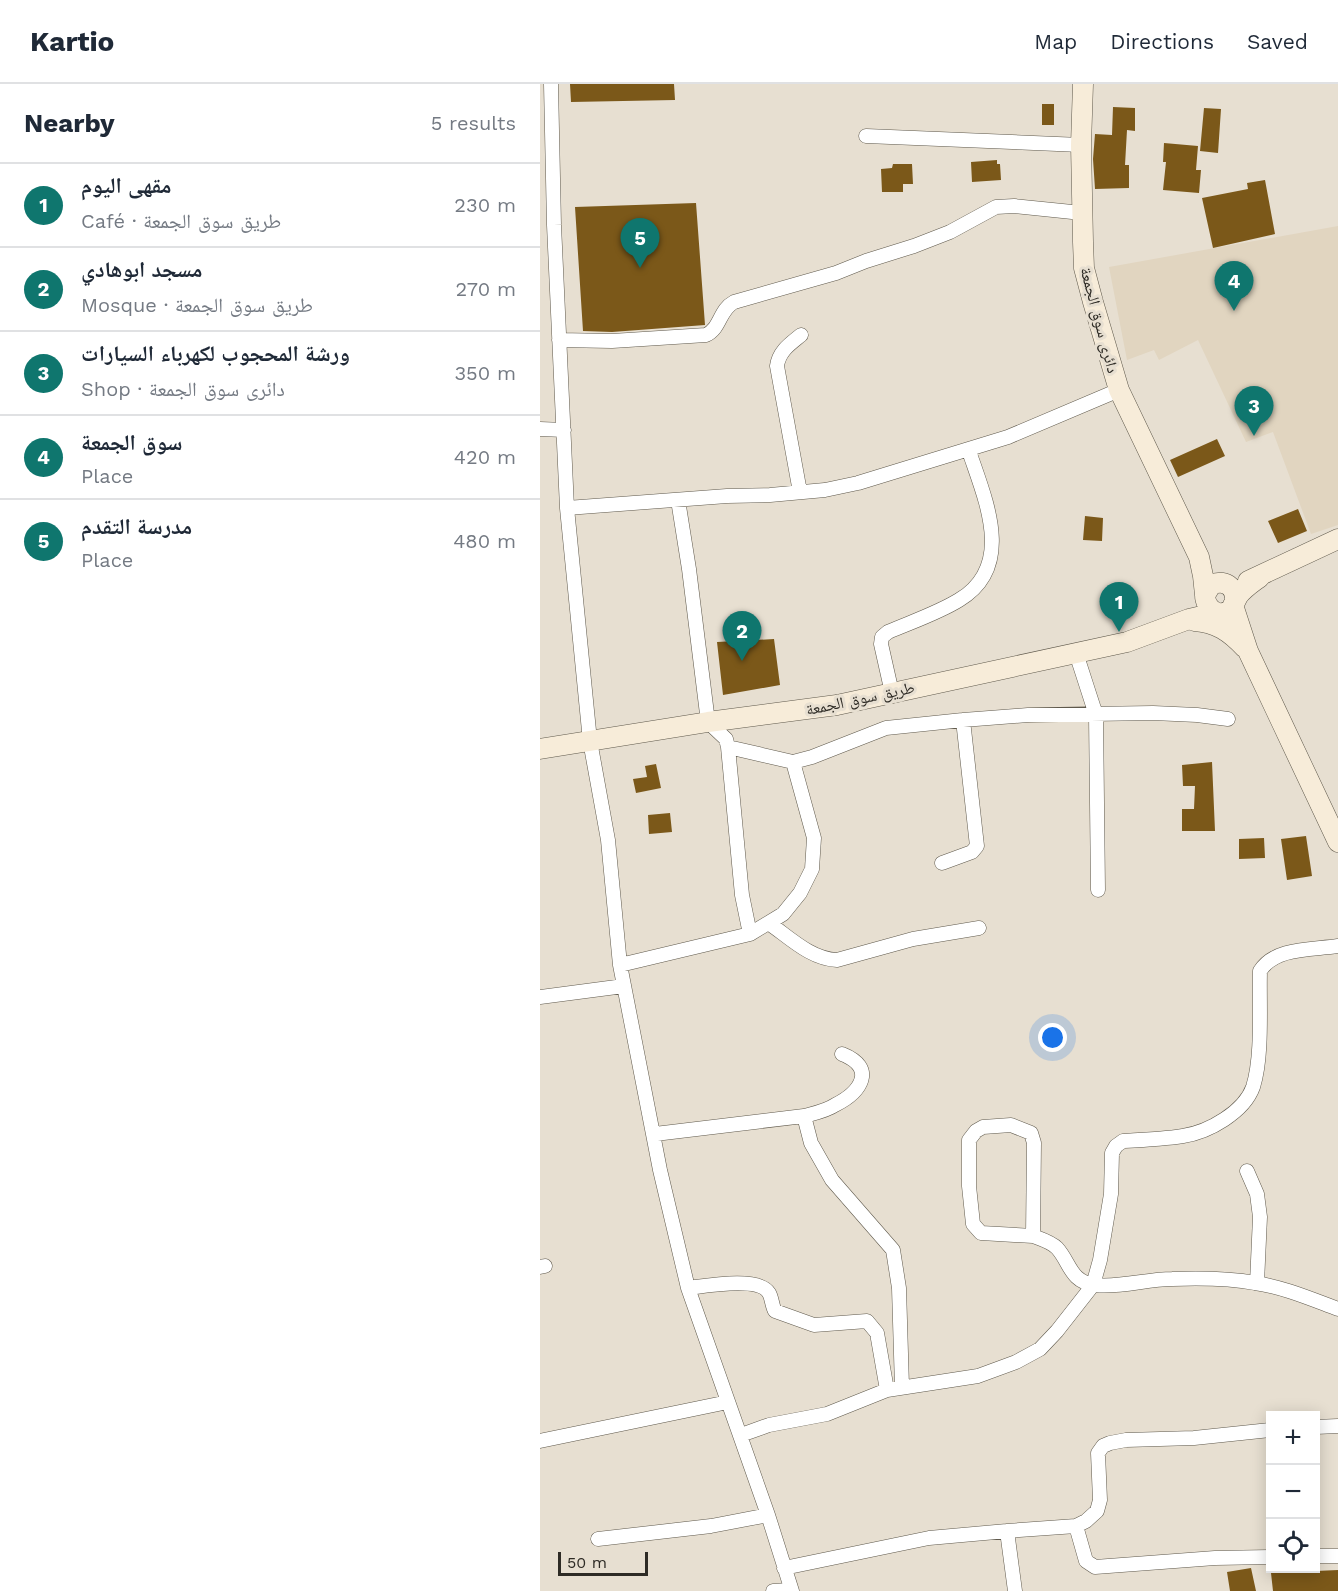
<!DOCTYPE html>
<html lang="en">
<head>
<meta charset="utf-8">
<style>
  :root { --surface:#fff; --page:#f2f2f3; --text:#1f2937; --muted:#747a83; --line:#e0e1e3; --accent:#0f766e }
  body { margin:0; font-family:"Work Sans","Noto Naskh Arabic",sans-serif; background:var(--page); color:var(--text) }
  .controls { position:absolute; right:18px; bottom:18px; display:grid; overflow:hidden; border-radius:0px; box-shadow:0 3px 15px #0003 }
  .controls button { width:54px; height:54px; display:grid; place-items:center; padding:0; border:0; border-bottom:2px solid var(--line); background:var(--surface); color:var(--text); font:30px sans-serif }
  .scale { position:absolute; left:18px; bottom:15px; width:90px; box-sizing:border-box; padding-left:6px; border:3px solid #2e2b25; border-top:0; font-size:16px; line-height:21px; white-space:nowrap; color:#2e2b25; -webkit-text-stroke:4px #e7dfd1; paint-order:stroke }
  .you { position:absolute; left:513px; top:954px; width:21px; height:21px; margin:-15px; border:4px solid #fff; border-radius:50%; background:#1a73e8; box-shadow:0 0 0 9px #1a73e833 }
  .badge { display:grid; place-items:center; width:39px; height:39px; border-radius:50%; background:var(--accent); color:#fff; font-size:20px; font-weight:700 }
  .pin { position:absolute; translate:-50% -50px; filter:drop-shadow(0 2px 3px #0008) }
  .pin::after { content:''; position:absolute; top:32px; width:21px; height:18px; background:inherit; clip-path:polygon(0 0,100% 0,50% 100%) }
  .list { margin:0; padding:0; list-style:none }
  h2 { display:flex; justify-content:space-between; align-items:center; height:78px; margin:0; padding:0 24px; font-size:26px }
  h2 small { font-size:20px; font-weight:400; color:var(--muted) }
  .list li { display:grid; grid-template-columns:39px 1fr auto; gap:18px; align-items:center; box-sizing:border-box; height:84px; padding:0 24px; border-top:2px solid var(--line) }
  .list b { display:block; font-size:22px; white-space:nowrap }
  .list p { margin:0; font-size:20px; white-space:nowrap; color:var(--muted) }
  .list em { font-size:20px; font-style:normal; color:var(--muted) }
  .icon { flex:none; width:33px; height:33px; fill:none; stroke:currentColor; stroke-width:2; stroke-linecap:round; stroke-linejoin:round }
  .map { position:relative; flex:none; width:798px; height:1507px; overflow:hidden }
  header { display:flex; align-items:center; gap:36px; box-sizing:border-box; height:84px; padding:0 30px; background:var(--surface); border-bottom:2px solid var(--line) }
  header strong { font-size:28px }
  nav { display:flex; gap:33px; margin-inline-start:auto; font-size:21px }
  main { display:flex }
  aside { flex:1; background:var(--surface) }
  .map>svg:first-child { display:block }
  .built { fill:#e1d5c0 }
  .building { fill:#7b5819 }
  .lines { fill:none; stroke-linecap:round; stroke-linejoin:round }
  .street-casing { stroke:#5f594c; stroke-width:15 }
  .secondary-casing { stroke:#5f594c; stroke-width:21 }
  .street { stroke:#fff; stroke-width:14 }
  .secondary { stroke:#f7ecd9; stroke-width:20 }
  .labels { text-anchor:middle; stroke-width:6; stroke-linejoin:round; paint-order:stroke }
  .street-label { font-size:16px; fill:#2e2b25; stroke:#e7dfd1 }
</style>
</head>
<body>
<header>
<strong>Kartio</strong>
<nav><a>Map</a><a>Directions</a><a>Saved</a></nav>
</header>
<main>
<aside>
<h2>Nearby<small>5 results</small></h2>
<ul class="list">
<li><span class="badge">1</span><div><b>مقهى اليوم</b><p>Café · طريق سوق الجمعة</p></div><em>230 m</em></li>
<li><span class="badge">2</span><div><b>مسجد ابوهادي</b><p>Mosque · طريق سوق الجمعة</p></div><em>270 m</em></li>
<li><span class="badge">3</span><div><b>ورشة المحجوب لكهرباء السيارات</b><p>Shop · دائرى سوق الجمعة</p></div><em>350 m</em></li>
<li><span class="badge">4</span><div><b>سوق الجمعة</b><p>Place</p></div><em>420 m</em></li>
<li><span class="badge">5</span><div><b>مدرسة التقدم</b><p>Place</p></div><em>480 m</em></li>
</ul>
</aside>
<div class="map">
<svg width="798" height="1507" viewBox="0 0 798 1507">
  <rect width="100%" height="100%" fill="#e7dfd1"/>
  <path class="built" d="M798,142V441L771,450L733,348L706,358L658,256L619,276L614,266L587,276L569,183Z"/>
  <path class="building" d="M30,0H134L135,16L31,18Z
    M502,20H514V41H502Z
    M573,23L595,24V47L587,46L585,81H589V104L555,105L553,75L555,50L572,51Z
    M664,24L681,25L678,69L660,67Z
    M624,59L658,62L656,86H661L659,109L623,106L626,78H623Z
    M457,76V80H460L461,96L432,98L431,78Z
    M353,80H372L373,100H363V108H342L341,85L352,84Z
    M725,96L735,150L673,164L662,114L708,105L707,99Z
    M156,119L165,241L72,248L43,247L35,123Z
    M677,355L685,372L638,393L630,376Z
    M758,425L767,447L738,459L728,437Z
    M545,432L563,434L562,457L543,456Z
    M234,555L240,601L183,611L177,558Z
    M672,678L675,747H642V725H654L655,702H643L642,681Z
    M116,680L121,704L96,709L93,695L107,693L105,682Z
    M130,729L132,748L109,750L108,731Z
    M766,752L772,792L747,796L741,755Z
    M724,754L725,774L699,775V755Z
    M711,1484L716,1507H690L687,1488Z
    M798,1486V1507H733L731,1489Z"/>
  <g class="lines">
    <g class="street-casing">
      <path id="street" d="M11,0L14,141L27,424L50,657L68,756L80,881L120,1086L148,1204L228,1431L252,1507
        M326,52L541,61
        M19,256L72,257L166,251C181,244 179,226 194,218L296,189L326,177L374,162L410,148L456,123L474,122L542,129
        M0,345L24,346
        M260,408L237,282C239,267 250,260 261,251
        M138,416L149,485L168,638L186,655L188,663L253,678
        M27,424L187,412L230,411L285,406L318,399L468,353L579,306
        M536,569L556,631L558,806
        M352,609L341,560L342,553L348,548C371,538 398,529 419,516C476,482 445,415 429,367
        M188,663L202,811L210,850
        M402,779L432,768L437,762L423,636
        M230,840C250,854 271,875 297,876L373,855L439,844
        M80,881L210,850L243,830L260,809L272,785L274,754L253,678L272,673L346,644L423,636L488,631L613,629L657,631L688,635
        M0,913L84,902
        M264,1032C275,1029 286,1027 295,1021C321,1008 337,984 302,970
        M471,1041L491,1049L494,1059L493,1152L441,1149L433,1140L429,1102V1056L436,1047L443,1043Z
        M115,1050L264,1032L271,1059L292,1096L353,1166L359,1204L362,1303
        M707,1087L717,1110L720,1133L717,1199
        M493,1152C501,1155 511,1158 517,1164C530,1178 530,1198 555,1201C580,1204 607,1195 632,1195C660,1194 688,1194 715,1199C743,1203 771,1215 798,1225
        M0,1183L5,1182
        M148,1204C165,1202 219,1192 229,1209C232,1214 232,1222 235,1227L274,1241L327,1237L337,1249L347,1306
        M776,1343L798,1342
        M201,1351L229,1341L287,1330L347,1306L438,1292L476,1278L500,1265L517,1247L553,1201L560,1176L571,1110L572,1069L576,1062L583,1057C603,1056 624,1055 643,1052C669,1048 704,1028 713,1003C723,972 719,920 720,887C735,863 772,866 798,862
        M0,1357L188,1318
        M536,1442L546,1477L555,1483L675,1474L730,1473
        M58,1455L171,1442L228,1431
        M776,1472H798
        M244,1484L389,1454L467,1447
        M233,1507L251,1506
        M475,1507L467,1447L536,1442L546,1437L557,1427L560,1416L558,1369L563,1362L570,1359L586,1356L654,1354L730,1346"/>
    </g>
    <g class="secondary-casing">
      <path id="secondary" d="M543,0L541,61L543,158L544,184L553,218L579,306L659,473L663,492L665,511
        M708,497L798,455
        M695,517C696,502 684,495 671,501L665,511C665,524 679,536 691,525C694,521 696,516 698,512C704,504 712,499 720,493
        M693,521L708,567L798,758
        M654,537C676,538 690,548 705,564
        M0,665L168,638L297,621L587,558L649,535L675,529"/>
    </g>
    <use href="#street" class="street"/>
    <use href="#secondary" class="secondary"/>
  </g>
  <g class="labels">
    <g class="street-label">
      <text transform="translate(560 236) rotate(75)" y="6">دائرى سوق الجمعة</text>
      <text transform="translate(320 614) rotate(-12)" y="6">طريق سوق الجمعة</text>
    </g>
  </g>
</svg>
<div class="controls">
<button>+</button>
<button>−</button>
<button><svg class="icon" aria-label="locate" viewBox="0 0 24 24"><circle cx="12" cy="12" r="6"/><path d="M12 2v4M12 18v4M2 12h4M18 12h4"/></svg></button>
</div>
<div class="scale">50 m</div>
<div class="you"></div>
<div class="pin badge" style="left:579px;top:548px">1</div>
<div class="pin badge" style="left:202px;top:577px">2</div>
<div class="pin badge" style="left:714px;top:352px">3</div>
<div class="pin badge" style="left:694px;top:227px">4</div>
<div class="pin badge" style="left:100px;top:184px">5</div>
</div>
</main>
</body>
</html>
